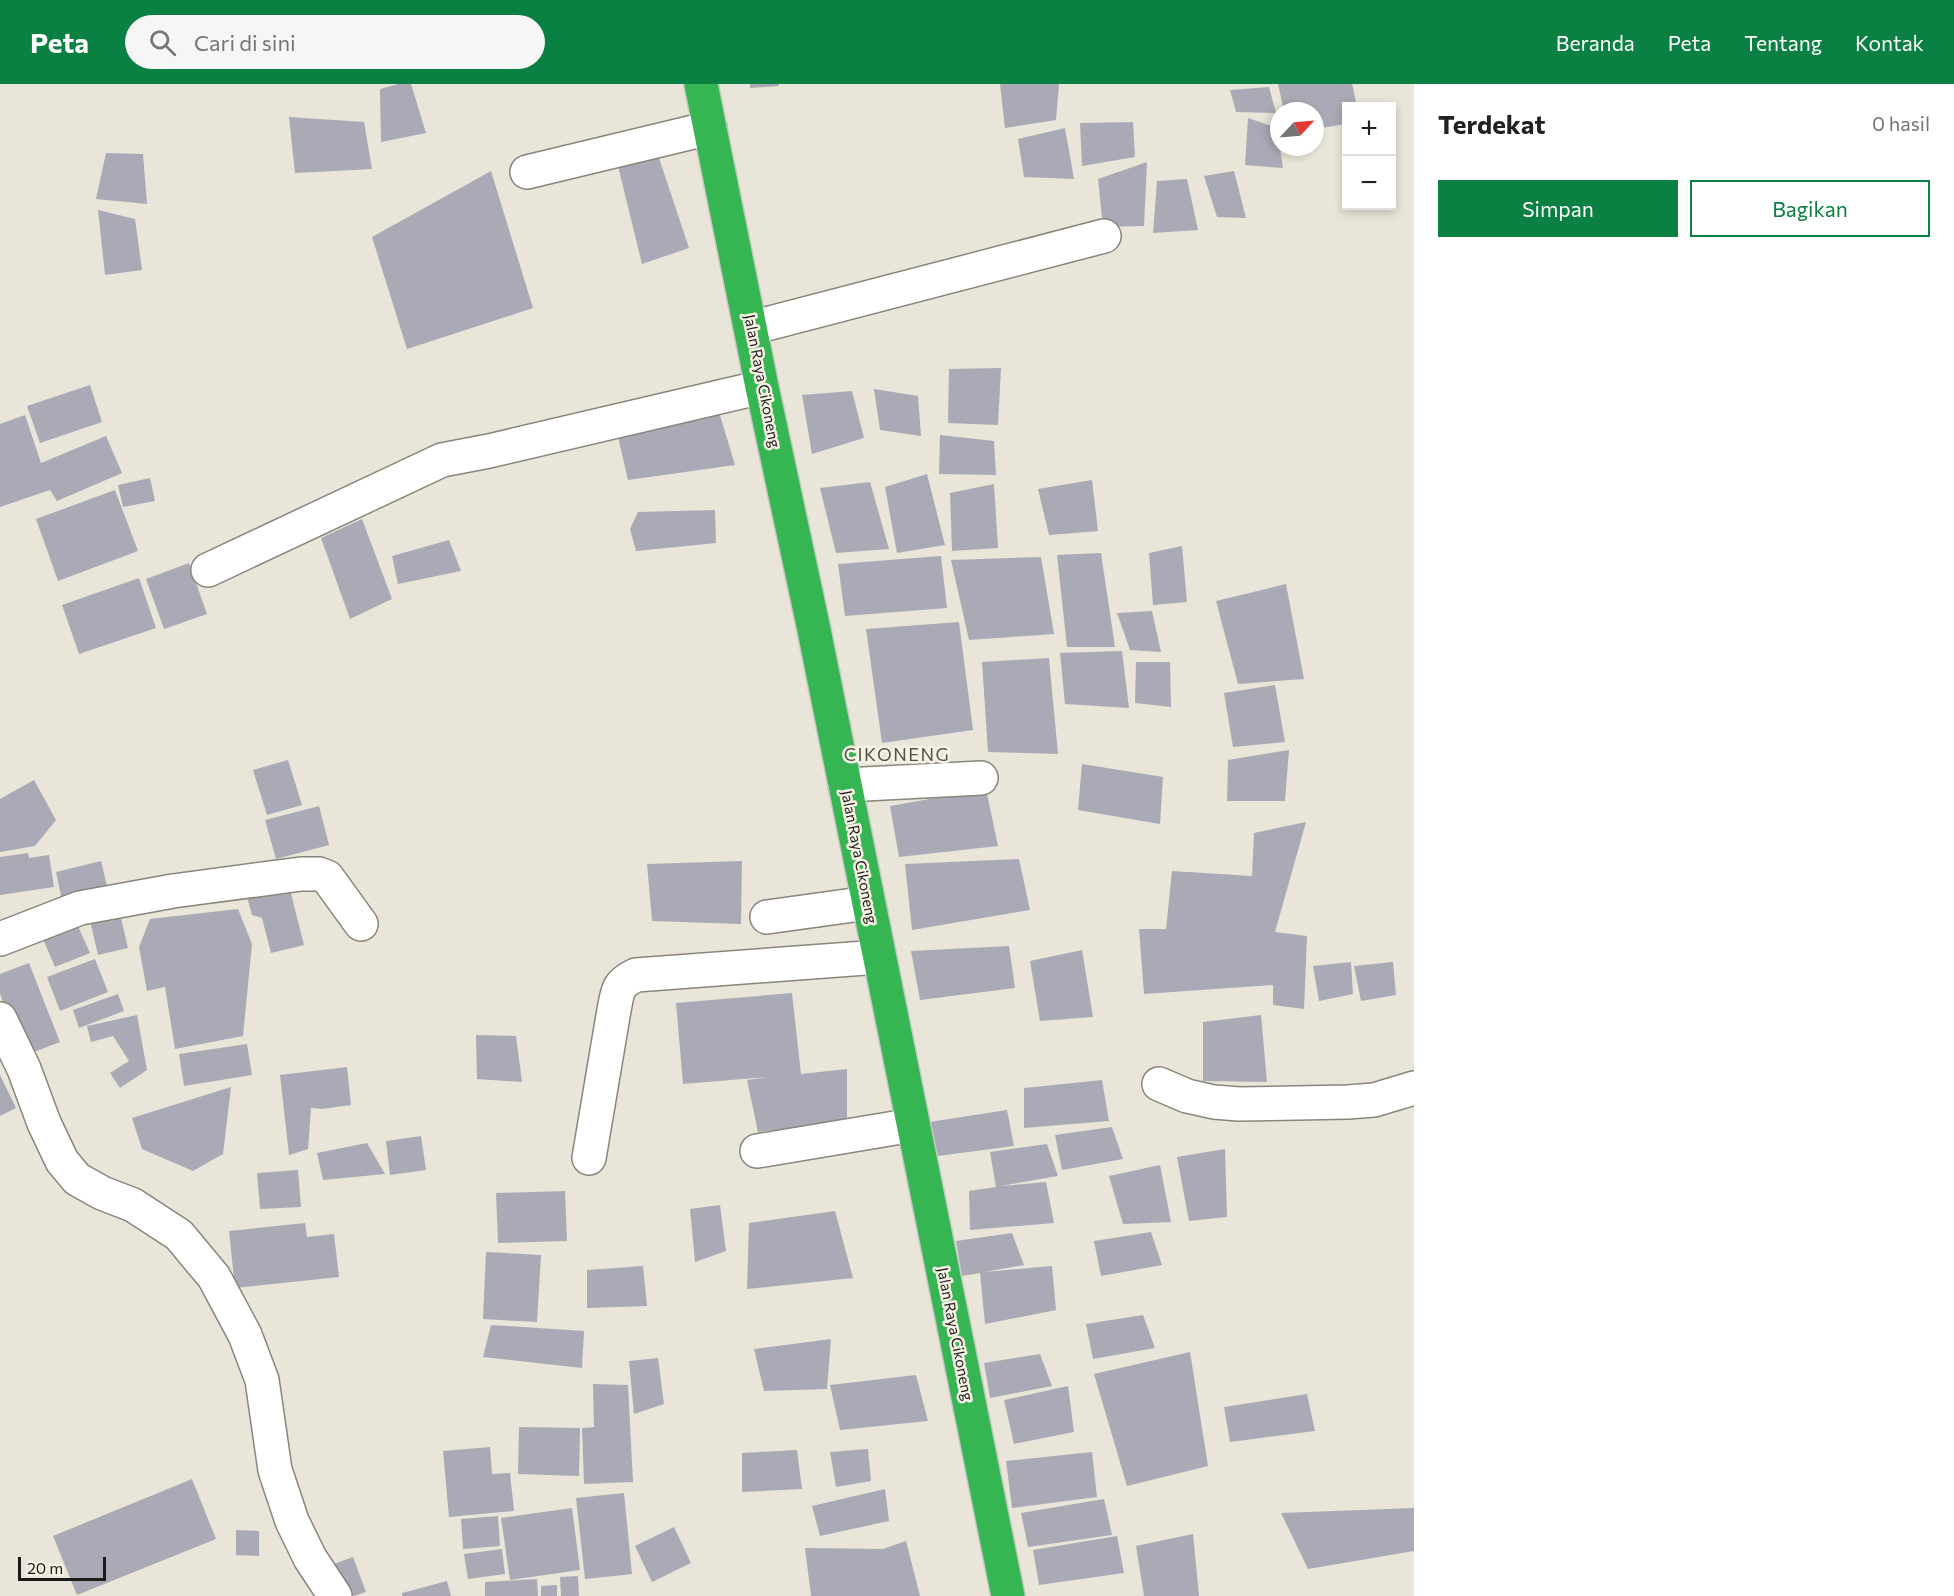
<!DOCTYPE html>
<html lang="id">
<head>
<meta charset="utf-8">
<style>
  :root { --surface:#fff; --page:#f6f6f6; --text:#202124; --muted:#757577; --line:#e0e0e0; --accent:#0b8043 }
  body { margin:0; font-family:Commissioner,sans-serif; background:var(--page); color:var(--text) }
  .controls { position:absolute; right:18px; top:18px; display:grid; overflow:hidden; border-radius:0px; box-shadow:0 3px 9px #0003 }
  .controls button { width:54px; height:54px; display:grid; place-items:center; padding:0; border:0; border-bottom:2px solid var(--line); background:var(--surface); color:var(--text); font:30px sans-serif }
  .compass { position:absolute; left:1270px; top:18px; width:54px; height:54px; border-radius:50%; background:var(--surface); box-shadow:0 3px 9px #0003; rotate:64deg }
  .scale { position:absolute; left:18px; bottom:15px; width:88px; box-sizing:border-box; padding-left:6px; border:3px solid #1c1b16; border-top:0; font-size:16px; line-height:21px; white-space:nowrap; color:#1c1b16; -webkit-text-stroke:4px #f6f2e5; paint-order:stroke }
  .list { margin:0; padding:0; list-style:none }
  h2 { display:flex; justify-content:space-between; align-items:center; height:78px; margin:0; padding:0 24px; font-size:26px }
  h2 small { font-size:20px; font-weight:400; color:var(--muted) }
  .actions { display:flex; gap:12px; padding:18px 24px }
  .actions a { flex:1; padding:14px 0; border:2px solid var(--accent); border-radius:0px; text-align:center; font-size:21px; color:var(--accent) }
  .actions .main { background:var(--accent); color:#fff }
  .icon { flex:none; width:33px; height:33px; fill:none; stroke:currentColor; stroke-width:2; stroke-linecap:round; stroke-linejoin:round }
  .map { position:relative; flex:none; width:1414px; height:1512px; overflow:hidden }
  header { display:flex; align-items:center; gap:36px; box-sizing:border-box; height:84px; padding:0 30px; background:var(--accent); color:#fff }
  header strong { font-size:28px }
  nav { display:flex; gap:33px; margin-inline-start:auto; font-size:21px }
  .search { width:420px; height:54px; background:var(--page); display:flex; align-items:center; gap:15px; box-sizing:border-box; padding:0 21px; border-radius:33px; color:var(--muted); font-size:22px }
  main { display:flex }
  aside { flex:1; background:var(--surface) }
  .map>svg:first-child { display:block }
  .building { fill:#aaaab6 }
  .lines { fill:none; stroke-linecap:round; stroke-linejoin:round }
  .minor-casing { stroke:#89857a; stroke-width:36 }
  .highway-casing { stroke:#c9c8c7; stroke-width:36 }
  .minor { stroke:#fff; stroke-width:33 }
  .highway { stroke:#35b653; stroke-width:33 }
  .labels { text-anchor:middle; stroke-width:5; stroke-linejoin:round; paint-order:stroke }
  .street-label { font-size:15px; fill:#1c1b16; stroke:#f6f2e5 }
  .quarter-label { font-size:18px; letter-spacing:1.5px; fill:#535045; stroke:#f6f2e5 }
</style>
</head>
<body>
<header>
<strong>Peta</strong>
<div class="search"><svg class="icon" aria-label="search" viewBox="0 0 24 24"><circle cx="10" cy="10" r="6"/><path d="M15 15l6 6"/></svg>Cari di sini</div>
<nav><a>Beranda</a><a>Peta</a><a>Tentang</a><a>Kontak</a></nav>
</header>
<main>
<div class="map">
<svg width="1414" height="1512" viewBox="0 0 1414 1512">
  <rect width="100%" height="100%" fill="#e9e5d8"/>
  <path class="building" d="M398,0H411L426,49L381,58L380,5Z
    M750,0H779V2L750,4Z
    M1000,0H1059L1056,36L1005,44Z
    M1278,0H1352L1357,22H1346V40L1315,45V27H1284Z
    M1269,3L1276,29L1236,28L1230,6Z
    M289,33L364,38L372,85L295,89Z
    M1248,34L1277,44L1283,84L1245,81Z
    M1133,38L1135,73L1082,82L1080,39Z
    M1065,44L1074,95L1024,93L1018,55Z
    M656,65L689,164L642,180L618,82Z
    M106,69L143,70L147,120L96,115Z
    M1147,78L1144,142L1103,143L1098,95Z
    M491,87L533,224L407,265L372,153Z
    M1234,87L1246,134L1217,133L1204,92Z
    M1187,95L1198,146L1153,149L1157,97Z
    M98,126L135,135L142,186L105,191Z
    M1001,284L998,341L948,339L949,285Z
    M90,301L102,338L40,359L27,322Z
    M874,305L918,312L921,352L880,346Z
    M852,307L864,354L812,370L802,311Z
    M719,328L735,381L628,396L618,353Z
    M25,331L41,379L106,352L122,389L57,417L50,406L0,423V340Z
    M940,351L994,357L996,391L939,390Z
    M927,390L945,461L897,469L885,403Z
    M150,394L155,417L123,423L118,401Z
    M1092,396L1098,447L1049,451L1038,405Z
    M870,398L889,465L836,469L820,404Z
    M994,400L998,464L952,467L950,409Z
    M115,406L138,467L58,497L36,435Z
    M715,426L716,459L636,467L630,445L638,428Z
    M362,435L392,515L350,535L321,454Z
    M449,456L461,487L398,500L392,472Z
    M1182,462L1187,518L1153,521L1149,469Z
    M1101,469L1115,563H1067L1057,471Z
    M941,472L947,524L845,532L838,480Z
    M1041,473L1054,550L969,556L951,476Z
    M189,479L207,530L164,545L146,495Z
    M139,494L156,544L79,570L62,521Z
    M1286,500L1304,595L1238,600L1216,517Z
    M1152,527L1161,568L1130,566L1117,529Z
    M959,538L973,646L882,659L866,545Z
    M1122,567L1129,624L1065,620L1060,569Z
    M1049,574L1058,670L988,668L982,578Z
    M1136,578H1170L1171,623L1135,619Z
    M1275,601L1285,658L1233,663L1224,609Z
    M1289,666L1285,717H1227L1228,676Z
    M288,676L302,721L267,731L253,686Z
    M1082,680L1163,693L1160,740L1078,726Z
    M34,696L56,736L35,762L0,768V715Z
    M986,705L998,762L899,773L890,722Z
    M319,722L329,761L276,775L265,736Z
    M1306,738L1275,848L1307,852L1304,925L1273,921V901L1144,910L1139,845H1166L1172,787L1252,792L1254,749Z
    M28,769L29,774L49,771L54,803L0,811V773Z
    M1019,775L1030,826L912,846L905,780Z
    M101,777L109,810L63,821L56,788Z
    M742,777L741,840L652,837L647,780Z
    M287,794L304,861L271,869L262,834L252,831L245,805Z
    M238,825L252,860L243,952L175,965L165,903L147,907L139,863L150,835Z
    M120,830L128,864L98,871L90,837Z
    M77,840L90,869L55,883L43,855Z
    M1009,862L1015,904L920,916L911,867Z
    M1082,866L1093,933L1040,937L1030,877Z
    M95,875L108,908L60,927L47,893Z
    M1351,878L1353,910L1319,917L1313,882Z
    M1393,878L1396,911L1361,917L1354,882Z
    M29,879L60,958L24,972L0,910V890Z
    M792,909L801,990L847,985V1038L758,1048L747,996L768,993L683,1000L676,919Z
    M118,910L124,927L79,944L73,926Z
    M137,931L147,986L120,1004L110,989L129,977L113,952L91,958L87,942Z
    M1261,931L1267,998L1203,997V938Z
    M476,951L516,952L522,998L477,995Z
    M247,960L252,991L184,1002L179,970Z
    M347,983L351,1021L322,1025L311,1024L308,1065L289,1071L280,991Z
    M0,991L16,1024L0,1032Z
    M1102,996L1109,1037L1024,1044V1004Z
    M231,1003L223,1070L193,1087L142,1065L132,1034Z
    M1007,1026L1014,1062L930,1073L923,1039Z
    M1112,1043L1123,1075L1062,1086L1055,1051Z
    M421,1052L426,1086L390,1091L386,1057Z
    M367,1059L385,1090L323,1096L317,1069Z
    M1047,1060L1058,1092L1001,1102L1046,1098L1054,1139L970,1146L969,1107L996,1103L990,1068Z
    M1225,1065L1227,1133L1189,1137L1177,1073Z
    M1160,1081L1171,1138L1123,1140L1109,1092Z
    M298,1086L301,1123L260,1125L257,1089Z
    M565,1107L567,1157L498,1159L496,1109Z
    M720,1121L726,1167L695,1178L690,1125Z
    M835,1127L853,1194L747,1205L749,1139Z
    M305,1139L307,1153L334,1150L339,1193L235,1204L229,1147Z
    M1151,1148L1162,1181L1101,1192L1094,1157Z
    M1012,1149L1024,1181L984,1188L1052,1182L1056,1226L985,1240L980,1189L962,1192L956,1157Z
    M486,1168L541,1171L537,1238L483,1235Z
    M643,1182L647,1222L587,1224V1186Z
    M1143,1231L1155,1264L1093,1275L1086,1240Z
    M491,1241L584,1247L582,1284L483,1273Z
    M831,1255L827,1305L764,1307L754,1265Z
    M1190,1268L1208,1382L1127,1402L1094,1290Z
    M1040,1270L1052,1302L990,1314L984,1279Z
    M658,1274L664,1320L634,1330L629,1277Z
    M916,1291L928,1337L840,1346L830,1301Z
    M593,1300L628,1301L633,1398L584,1400L582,1344L594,1343Z
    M1068,1302L1074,1348L1014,1360L1004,1316Z
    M1307,1310L1315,1347L1230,1358L1224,1323Z
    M519,1343L580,1344L579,1392L518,1390Z
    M490,1363L492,1390L510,1389L514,1427L449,1433L443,1367Z
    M868,1365L871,1397L836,1403L830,1368Z
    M797,1366L802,1405L742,1408V1369Z
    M1092,1368L1097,1413L1012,1424L1006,1377Z
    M192,1395L216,1455L77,1511L53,1452Z
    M885,1405L889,1437L820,1452L812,1422Z
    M624,1409L632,1490L585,1495L576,1414Z
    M1104,1415L1112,1451L1028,1463L1021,1429Z
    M572,1424L580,1486L510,1496L501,1434Z
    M1414,1424V1467L1308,1485L1281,1429Z
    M498,1432L500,1462L463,1465L461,1435Z
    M674,1443L691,1479L652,1498L635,1462Z
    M236,1446L259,1447V1472L236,1471Z
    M1193,1450L1199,1512H1144L1136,1462Z
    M1117,1452L1124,1489L1039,1501L1033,1466Z
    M906,1457L920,1512H811L805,1464L883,1465Z
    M502,1465L505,1490L468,1495L464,1470Z
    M353,1473L366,1508L354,1512H341L331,1481Z
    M578,1492L579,1512H561L560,1493Z
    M537,1495L538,1512H485V1498Z
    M447,1497L451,1512H402V1509Z
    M557,1501V1512H541V1502Z"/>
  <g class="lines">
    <g class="minor-casing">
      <path id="minor" d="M527,88L710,44
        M751,244L1104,152
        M208,486L442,376L489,367L762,303
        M845,701L981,694
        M767,833L868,819
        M0,855L80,824L173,807L301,790H319L327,793L361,840
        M0,935L24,985L44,1039L62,1077L77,1095L102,1109L133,1121L179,1151L214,1193L245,1251L262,1296L275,1386L292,1437L310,1474L335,1512
        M1159,1000L1187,1012L1214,1018L1239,1020L1348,1018L1374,1016L1414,1004
        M757,1067L913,1041
        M589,1074L614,926C618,906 617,900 636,891L879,873"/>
    </g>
    <g class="highway-casing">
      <path id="highway" d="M701,0L762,303L813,541L1008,1512"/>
    </g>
    <use href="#minor" class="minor"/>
    <use href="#highway" class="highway"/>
  </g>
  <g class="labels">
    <g class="street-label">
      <text transform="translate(762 297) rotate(79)" y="5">Jalan Raya Cikoneng</text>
      <text transform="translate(859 773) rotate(79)" y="5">Jalan Raya Cikoneng</text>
      <text transform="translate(955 1250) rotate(79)" y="5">Jalan Raya Cikoneng</text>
    </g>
    <g class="quarter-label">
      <text x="897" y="677">CIKONENG</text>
    </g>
  </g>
</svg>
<div class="controls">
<button>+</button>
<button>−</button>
</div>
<svg class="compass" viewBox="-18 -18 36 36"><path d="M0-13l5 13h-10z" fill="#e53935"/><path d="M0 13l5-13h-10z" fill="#757577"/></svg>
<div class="scale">20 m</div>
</div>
<aside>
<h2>Terdekat<small>0 hasil</small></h2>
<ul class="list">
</ul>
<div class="actions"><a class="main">Simpan</a><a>Bagikan</a></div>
</aside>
</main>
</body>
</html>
